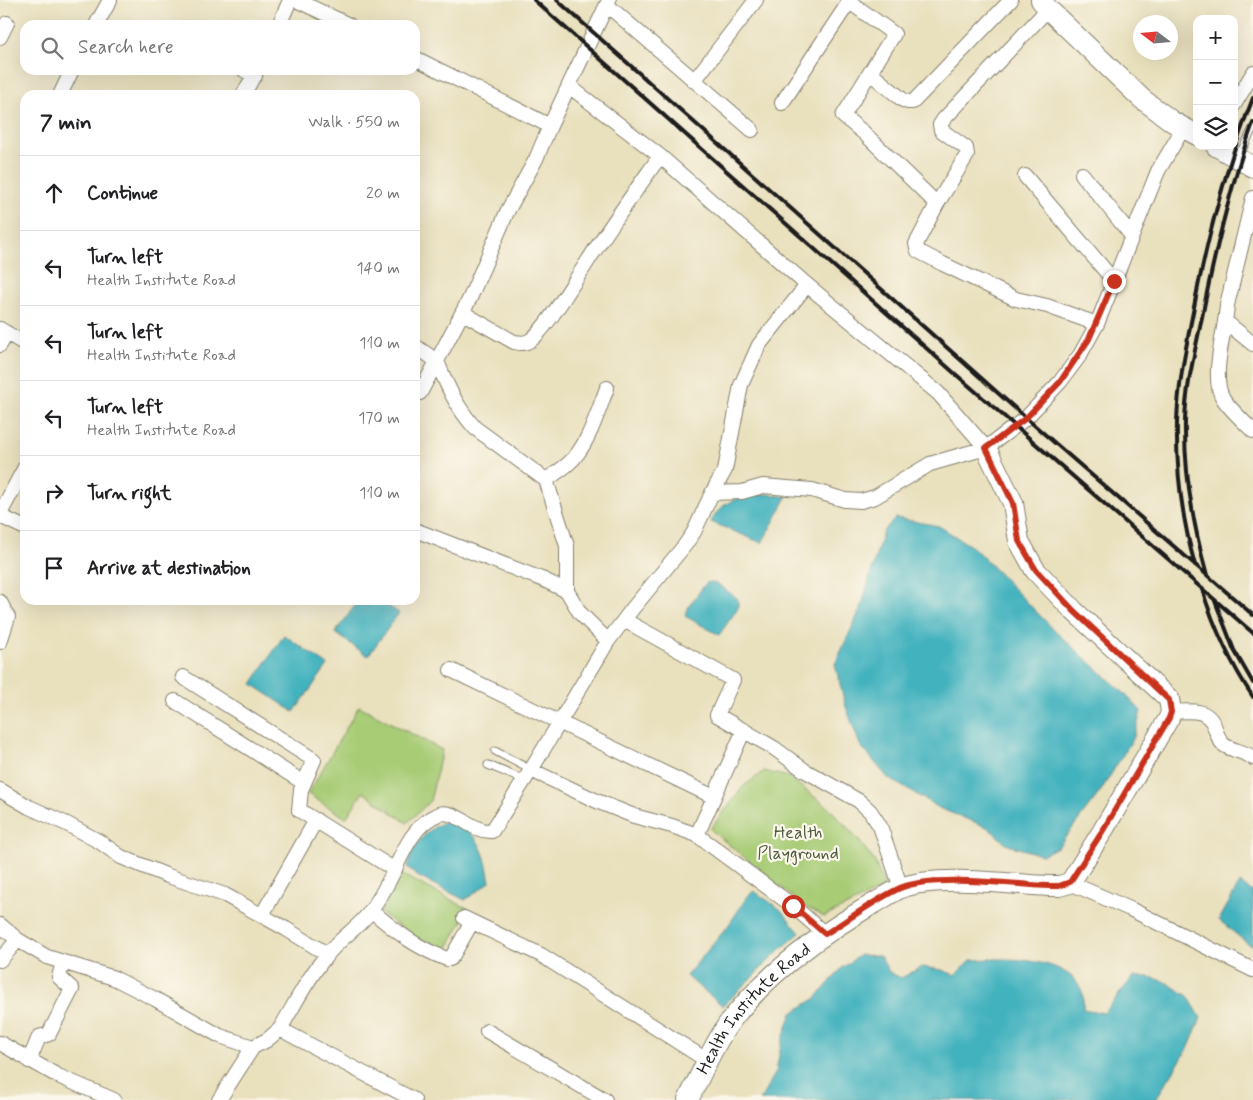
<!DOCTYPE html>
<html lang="en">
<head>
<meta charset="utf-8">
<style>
  :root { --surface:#fff; --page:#f2f2f2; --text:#202124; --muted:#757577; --line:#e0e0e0 }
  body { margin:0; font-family:Mynerve,sans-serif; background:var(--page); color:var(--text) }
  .controls { position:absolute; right:15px; top:15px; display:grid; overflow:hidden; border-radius:10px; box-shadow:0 5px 20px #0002 }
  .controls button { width:45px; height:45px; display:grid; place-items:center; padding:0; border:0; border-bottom:1px solid var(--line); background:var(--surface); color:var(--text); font:25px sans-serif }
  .compass { position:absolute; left:1133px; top:15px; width:45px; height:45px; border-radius:50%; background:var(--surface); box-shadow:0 5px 20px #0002; rotate:286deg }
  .stop { position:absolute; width:15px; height:15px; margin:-11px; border:4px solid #c8321e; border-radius:50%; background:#fff }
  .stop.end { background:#c8321e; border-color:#fff; box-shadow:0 1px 5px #0008 }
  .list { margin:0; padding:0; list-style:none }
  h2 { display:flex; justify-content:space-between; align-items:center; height:65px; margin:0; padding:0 20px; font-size:21px }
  h2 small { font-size:16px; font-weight:400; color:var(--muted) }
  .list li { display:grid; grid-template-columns:32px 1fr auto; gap:15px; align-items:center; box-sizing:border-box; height:75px; padding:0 20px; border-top:1px solid var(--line) }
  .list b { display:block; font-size:19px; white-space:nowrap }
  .list p { margin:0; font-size:16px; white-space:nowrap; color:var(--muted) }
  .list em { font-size:16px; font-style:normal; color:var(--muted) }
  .icon { flex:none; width:28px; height:28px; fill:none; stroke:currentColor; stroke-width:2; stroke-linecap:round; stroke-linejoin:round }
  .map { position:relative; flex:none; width:1253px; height:1100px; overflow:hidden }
  .search { position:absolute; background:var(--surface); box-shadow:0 5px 20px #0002; left:20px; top:20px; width:400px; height:55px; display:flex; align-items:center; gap:12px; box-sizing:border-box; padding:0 18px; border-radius:15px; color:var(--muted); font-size:19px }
  .panel { position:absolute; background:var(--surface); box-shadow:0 5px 20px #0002; left:20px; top:90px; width:400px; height:515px; border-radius:15px }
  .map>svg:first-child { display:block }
  .green { fill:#a8cc76; stroke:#627449 }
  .water { fill:#43b2be; stroke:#30676d }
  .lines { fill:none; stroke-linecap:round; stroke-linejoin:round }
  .lane-casing { stroke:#827e6c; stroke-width:9 }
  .street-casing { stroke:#827e6c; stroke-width:16 }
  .secondary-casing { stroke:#827e6c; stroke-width:22 }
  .lane { stroke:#fff; stroke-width:7 }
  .street { stroke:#fff; stroke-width:14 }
  .secondary { stroke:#fff; stroke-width:20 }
  .rail { stroke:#1c1c1c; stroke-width:4 }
  .route { stroke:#c8321e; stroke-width:6 }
  .labels { text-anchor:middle; stroke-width:4.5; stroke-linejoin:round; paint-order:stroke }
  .park-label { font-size:18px; fill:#4d5a3c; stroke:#fbf7ec }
  .street-label { font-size:18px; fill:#1c1c1c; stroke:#fbf7ec }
</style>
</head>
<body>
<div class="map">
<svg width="1253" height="1100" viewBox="0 0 1253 1100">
  <rect width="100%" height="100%" fill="#fbf7ec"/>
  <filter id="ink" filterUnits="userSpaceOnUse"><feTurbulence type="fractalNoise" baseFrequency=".02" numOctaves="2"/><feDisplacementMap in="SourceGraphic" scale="10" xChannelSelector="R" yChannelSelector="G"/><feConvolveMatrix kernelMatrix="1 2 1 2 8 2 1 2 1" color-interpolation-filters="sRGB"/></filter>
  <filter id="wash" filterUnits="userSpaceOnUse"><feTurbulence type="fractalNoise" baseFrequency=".0096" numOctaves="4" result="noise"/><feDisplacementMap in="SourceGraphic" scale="20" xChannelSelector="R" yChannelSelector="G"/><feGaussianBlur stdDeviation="1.12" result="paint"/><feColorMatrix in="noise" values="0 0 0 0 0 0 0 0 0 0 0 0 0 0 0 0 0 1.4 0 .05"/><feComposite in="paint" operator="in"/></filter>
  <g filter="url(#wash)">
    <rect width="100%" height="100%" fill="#e9e0bd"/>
    <path class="green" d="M359,706L442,750L430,801L407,823L363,792L346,818L308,794Z
      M764,771L789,777L829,808L857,838L875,862L885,888L824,917L802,905L710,829L744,786Z
      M401,874L469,909L445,953L418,941L380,912Z"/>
    <path class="water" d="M768,494L787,497L762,543L711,522C724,497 743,496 768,494Z
      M896,518L939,526L974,548L1057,633L1122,691L1141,711L1134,737L1100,792L1058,847L1042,855L1008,845L987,827L941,809L888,778L860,745L845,704L835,664L861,608L883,531Z
      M711,582L718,584L738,599V608L719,635L685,616L688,607L706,583Z
      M359,600H379L399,613L368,656L335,633Z
      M284,635L328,665L294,712L252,684Z
      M447,821C479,830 485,851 490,882L465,900L417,876L407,867C412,846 426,829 447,821Z
      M1240,883L1253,892V946L1248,944L1219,920Z
      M754,891L780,909L800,933L781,949L723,1006L686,976L728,926L747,897Z
      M860,955L880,956L889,972L901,978L922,967L942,970L955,975L971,960C1003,958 1071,955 1083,994C1084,998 1083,1004 1083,1009L1104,1013L1133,977H1149L1164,981L1188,996L1201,1018L1188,1049L1155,1100H760L776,1072L781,1044L792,1013L816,998L842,968Z"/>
  </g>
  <g filter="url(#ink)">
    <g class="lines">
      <g class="lane-casing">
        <path id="lane" d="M1239,156L1253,128
          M495,751L531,770
          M488,765L524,780"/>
      </g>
      <g class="street-casing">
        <path id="street" d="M296,0L349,25
          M847,0L894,34L843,116L864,133L937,204L916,244L918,251L943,264L1016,299L1047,306L1097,324
          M607,5L752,130
          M96,25L110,0
          M279,25L290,0
          M0,37L7,23
          M415,58L550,126L536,159L507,212L470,298L437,361C447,386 457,408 475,428L546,480L567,546V591L580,613L608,641
          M244,70L255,76
          M870,73L903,100L908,102H913L1011,0
          M694,81L756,0
          M569,86L660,156L807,285L938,393L986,448
          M60,95L72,70
          M243,95L257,70
          M782,103L849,2
          M1234,105L1253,73
          M550,126L609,0
          M1082,174L1132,236
          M1025,176L1114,281
          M1253,198L1227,305C1226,330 1209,379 1224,400C1232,411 1243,421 1253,431
          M937,204L967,155L966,148L941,130L940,125L944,119L1048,9
          M463,313L514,342C520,343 524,344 529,341C544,333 573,283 584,267C608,229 634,193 660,156
          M1226,322L1253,344
          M0,329L25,344
          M0,345L7,333
          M415,346L437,361L420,393L415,390
          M546,480C553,475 561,470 568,464C588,447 598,411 607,388
          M712,493L725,470L741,385L759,345L807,285
          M0,514L25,467
          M0,516L25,528
          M415,530L544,580L567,591
          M0,602L8,617L0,642
          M624,620L733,680L717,715L774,748L804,770L859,801L870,811L880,826L901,888
          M451,670L714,797
          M183,677L314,760L301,790L299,810L395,870
          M175,701L304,783
          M1171,712C1189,711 1208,707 1215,728C1217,734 1219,741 1224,745C1233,751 1244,751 1253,758
          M531,770L599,802L634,816L672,826L697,835L793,906L825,934
          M0,790L29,807L67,824L100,842L121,857L168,876L225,895L286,929L327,954
          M697,835L744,730
          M1070,883L1130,909L1253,970
          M371,910C395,931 417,948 447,959H450L453,955L472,922
          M262,915L316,820
          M464,918L541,955L708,1061
          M0,925L18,940L47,957L114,978L155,999L220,1036L253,1047L267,1040L280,1029L414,1100
          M0,960L18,940
          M280,1029C295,1004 308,977 327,955C339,939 358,928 370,912C380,899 388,883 395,869C404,849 416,822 439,814C456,809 473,833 492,831L531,770L608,641L633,608L685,545L694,532L712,493L742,492L763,486L812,490L845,500L861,501L875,497L930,464L986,448L1026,418L1060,382L1080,355L1097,324L1158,171L1184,127
          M487,1031L605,1100
          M0,1043L58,1076L114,1100
          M29,1061L39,1037L49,1034L72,989L59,977L63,962
          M219,1100L253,1047"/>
      </g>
      <g class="secondary-casing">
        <g id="secondary">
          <path d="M1041,0L1048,9L1142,99L1173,122L1197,135"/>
          <path d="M1216,146L1253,167"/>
          <path id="s1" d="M688,1100C701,1075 713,1045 729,1023C765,975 820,935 871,905C881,900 891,892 901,888C935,874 1010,884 1048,886H1059L1070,883L1102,832L1169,718L1171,712L1169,699L1074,611L1035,570L1019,541L1013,503L986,448"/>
        </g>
      </g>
      <use href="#lane" class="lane"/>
      <use href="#street" class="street"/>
      <use href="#secondary" class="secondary"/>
      <path class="rail" d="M534,0L952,371L1253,633
        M557,0L1026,418L1253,615
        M1195,565C1182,519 1176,470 1177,422C1178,387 1185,352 1192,317C1206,242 1225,169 1253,98
        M1207,575C1193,525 1184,474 1185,421C1186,385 1195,352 1202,317C1215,251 1230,186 1253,123
        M1202,589C1214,627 1231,664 1253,697
        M1215,601L1234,650L1253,683"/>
    </g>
  </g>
  <g class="lines" filter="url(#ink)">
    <path class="route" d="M793,906L825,934C848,920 876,899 900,888C932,874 1011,884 1048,886H1059L1070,882L1102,832L1169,718L1171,712L1169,700L1074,611L1036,570L1019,541L1013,503L986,448L1026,418L1060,382L1089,339L1114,281"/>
  </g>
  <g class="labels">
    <g class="park-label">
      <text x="798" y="838">Health<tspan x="798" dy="21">Playground</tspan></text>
    </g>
    <g class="street-label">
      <text dy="6" stroke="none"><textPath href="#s1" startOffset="114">Health Institute Road</textPath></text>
    </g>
  </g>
</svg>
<div class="controls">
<button>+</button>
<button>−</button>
<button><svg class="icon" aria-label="layers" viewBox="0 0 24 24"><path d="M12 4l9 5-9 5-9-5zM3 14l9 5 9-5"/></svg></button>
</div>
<svg class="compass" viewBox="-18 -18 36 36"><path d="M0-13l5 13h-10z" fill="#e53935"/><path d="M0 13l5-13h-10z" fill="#757577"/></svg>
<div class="stop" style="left:793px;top:906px"></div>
<div class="stop end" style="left:1114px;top:281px"></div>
<div class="search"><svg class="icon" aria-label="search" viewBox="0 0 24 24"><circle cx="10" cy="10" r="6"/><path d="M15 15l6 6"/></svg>Search here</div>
<section class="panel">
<h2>7 min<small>Walk · 550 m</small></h2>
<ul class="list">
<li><svg class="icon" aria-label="ahead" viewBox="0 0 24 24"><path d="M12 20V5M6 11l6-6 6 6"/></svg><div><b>Continue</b></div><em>20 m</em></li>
<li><svg class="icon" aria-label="left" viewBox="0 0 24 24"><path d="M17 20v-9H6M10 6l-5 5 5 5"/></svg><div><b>Turn left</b><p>Health Institute Road</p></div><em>140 m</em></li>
<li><svg class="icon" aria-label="left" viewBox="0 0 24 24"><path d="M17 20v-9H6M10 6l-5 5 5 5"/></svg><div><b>Turn left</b><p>Health Institute Road</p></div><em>110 m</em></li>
<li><svg class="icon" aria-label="left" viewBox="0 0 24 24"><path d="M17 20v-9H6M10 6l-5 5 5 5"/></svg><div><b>Turn left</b><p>Health Institute Road</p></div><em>170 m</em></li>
<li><svg class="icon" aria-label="right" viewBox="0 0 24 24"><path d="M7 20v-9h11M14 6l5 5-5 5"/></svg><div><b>Turn right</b></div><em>110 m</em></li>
<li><svg class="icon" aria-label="arrive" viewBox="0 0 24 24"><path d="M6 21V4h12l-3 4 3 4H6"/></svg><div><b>Arrive at destination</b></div></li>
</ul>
</section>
</div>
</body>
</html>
